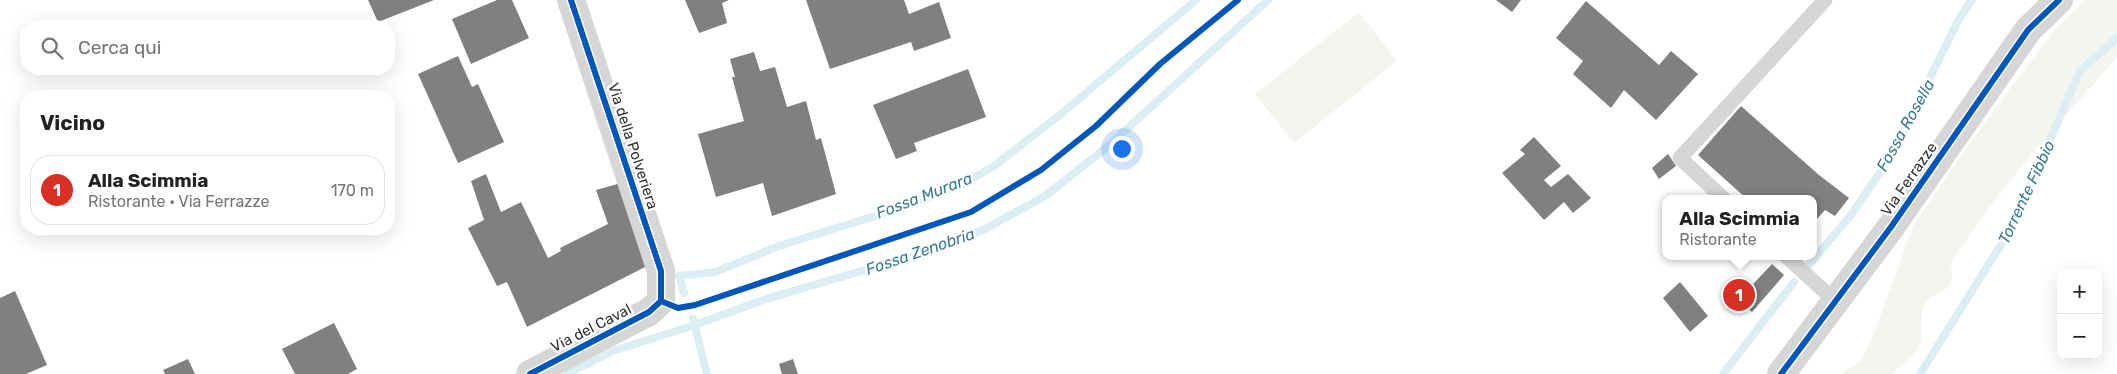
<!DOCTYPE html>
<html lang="it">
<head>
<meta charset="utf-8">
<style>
  :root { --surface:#fff; --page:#f2f2f2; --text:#222; --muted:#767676; --line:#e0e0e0; --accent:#d93025 }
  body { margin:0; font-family:Rubik,sans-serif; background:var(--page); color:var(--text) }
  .controls { position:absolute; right:15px; bottom:15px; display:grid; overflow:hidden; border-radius:10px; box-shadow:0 5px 20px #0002 }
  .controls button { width:45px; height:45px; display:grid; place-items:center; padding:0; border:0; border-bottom:1px solid var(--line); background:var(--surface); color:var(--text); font:25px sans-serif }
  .you { position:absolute; left:1121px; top:148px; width:18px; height:18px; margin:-12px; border:4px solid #fff; border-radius:50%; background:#1a73e8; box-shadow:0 0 0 8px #1a73e833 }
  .badge { display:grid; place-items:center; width:32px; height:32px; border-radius:50%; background:var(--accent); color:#fff; font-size:16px; font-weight:700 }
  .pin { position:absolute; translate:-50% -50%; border:2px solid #fff; box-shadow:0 1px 5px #0006 }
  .popup { position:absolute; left:1662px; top:195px; width:155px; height:65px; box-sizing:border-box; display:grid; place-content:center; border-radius:10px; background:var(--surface); filter:drop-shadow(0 1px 4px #0005); font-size:16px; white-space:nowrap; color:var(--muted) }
  .popup b { font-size:19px; color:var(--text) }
  .popup::after { content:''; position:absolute; left:50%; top:100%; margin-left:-10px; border:10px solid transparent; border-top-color:var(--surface) }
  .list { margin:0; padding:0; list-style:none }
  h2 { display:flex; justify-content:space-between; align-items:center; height:65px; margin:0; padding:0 20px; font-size:21px }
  h2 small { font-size:16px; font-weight:400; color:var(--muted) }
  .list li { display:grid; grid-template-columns:32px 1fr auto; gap:15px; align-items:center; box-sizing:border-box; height:70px; margin:0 10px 10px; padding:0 10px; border:1px solid var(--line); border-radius:20px }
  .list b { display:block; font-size:19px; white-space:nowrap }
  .list p { margin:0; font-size:16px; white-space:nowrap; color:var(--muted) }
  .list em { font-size:16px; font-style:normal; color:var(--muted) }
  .icon { flex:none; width:28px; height:28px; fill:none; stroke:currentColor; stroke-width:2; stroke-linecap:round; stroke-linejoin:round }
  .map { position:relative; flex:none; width:2117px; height:374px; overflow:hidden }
  .search { position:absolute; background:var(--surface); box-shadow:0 5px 20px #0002; left:20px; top:20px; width:375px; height:55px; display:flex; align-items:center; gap:12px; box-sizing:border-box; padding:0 18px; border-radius:20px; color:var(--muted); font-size:19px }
  .panel { position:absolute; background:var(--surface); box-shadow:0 5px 20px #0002; left:20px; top:90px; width:375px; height:145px; border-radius:20px }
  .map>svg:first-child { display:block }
  .green { fill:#f3f6ee }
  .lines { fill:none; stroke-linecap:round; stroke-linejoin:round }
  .stream { stroke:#dbeef4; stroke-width:8 }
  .building { fill:#808080 }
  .service { stroke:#d6d6d6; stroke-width:15 }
  .tertiary { stroke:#d6d6d6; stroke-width:28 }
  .cycleway-casing { stroke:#fff; stroke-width:9 }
  .cycleway { stroke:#0057b8; stroke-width:6 }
  .labels { text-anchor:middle; stroke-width:5; stroke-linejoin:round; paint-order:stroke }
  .street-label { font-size:15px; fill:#323232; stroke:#fff }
  .water-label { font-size:16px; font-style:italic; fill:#377b94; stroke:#fff }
</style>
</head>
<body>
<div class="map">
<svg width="2117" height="374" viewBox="0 0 2117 374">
  <rect width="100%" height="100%" fill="#fff"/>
  <path class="green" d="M2085,0H2117V57L2020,168L1984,215L1951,262L1952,282C1943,295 1935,293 1928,300C1916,313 1926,336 1918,349C1912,359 1899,364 1894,374H1841L1862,360L1877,325L1913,226L1957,161L2012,86L2055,29Z
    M1359,12L1397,61L1294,143L1255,94Z"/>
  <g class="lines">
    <path class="stream" d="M1808,266L1851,215L1893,153L1959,19L1972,0
      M684,293L679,276L715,272L779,246L894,210L961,185L994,166L1061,114L1196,0
      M693,319L707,374
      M567,374L616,350L695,325L763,300L933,250L985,229L1045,196L1106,148L1268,0
      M1723,374L1794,282
      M1920,374L2012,227L2080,71L2117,38"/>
  </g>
  <path class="building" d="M368,0H434L378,22Z
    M497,0H512L529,38L471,64L452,19Z
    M685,0H729L722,3L727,23L699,33Z
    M806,0H904L909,14L939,2L951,38L914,51L911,42L830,69Z
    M1496,0H1521L1512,12Z
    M1586,1L1659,65L1671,51L1698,74L1656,120L1624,90L1611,108L1573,74L1583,61L1556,38Z
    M754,52L760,71L775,67L787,107L806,101L816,140L821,138L836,194L772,216L763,183L716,197L698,134L744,121L732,77H735L730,59Z
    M458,56L472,87L478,84L504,142L458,163L418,74Z
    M968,69L986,117L914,143L917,151L896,159L873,105Z
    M1741,106L1819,175L1849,198L1835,216L1825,210L1813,223V199H1747L1698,155Z
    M1534,137L1561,166L1544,180L1551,187L1568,174L1591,198L1573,213L1564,202L1544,220L1502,173L1525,154L1520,150Z
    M1668,154L1676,166L1659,179L1652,168Z
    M486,174L501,212L521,202L548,258L561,251L560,248L608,224L596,190L621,183L649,265L527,327L507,282L497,286L468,228L484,220L471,181Z
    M1772,264L1784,275L1752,312L1739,299Z
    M1680,282L1708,316L1690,332L1663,298Z
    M15,291L47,365L26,374H0V298Z
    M334,323L357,369L348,374H295L282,349Z
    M188,359L195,374H165L163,370Z
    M793,359L798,374H782L779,364Z"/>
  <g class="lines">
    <path class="service" d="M1724,199L1680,158L1825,0
      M1786,256L1836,302"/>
    <path class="tertiary" d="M530,374L649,312L661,301V271L571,0
      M1781,374L1891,227L2028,30L2059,0"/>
    <g class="cycleway-casing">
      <path id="cycleway" d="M571,0L661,271V301
        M661,301L678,308L695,305L971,212L1041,170L1096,126L1160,64L1238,0
        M530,374L649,312L661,301
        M1781,374L1891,227L2028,30L2059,0"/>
    </g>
    <use href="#cycleway" class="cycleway"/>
  </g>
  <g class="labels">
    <g class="street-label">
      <text transform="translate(633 146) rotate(72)" y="5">Via della Polveriera</text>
      <text transform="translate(1909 179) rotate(-55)" y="5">Via Ferrazze</text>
      <text transform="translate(591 328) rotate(-27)" y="5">Via del Caval</text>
    </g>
    <g class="water-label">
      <text transform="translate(1905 125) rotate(-61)" y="6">Fossa Rosella</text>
      <text transform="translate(2026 192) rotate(-65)" y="6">Torrente Fibbio</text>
      <text transform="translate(924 195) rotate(-21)" y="6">Fossa Murara</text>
      <text transform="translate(920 251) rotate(-19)" y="6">Fossa Zenobria</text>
    </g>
  </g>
</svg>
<div class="controls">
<button>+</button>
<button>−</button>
</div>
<div class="you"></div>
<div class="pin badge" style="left:1739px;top:295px">1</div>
<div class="popup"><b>Alla Scimmia</b>Ristorante</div>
<div class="search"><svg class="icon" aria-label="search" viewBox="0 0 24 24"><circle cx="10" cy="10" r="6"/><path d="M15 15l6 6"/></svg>Cerca qui</div>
<section class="panel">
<h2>Vicino<small></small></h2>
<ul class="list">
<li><span class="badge">1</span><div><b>Alla Scimmia</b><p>Ristorante · Via Ferrazze</p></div><em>170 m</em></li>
</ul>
</section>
</div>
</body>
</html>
